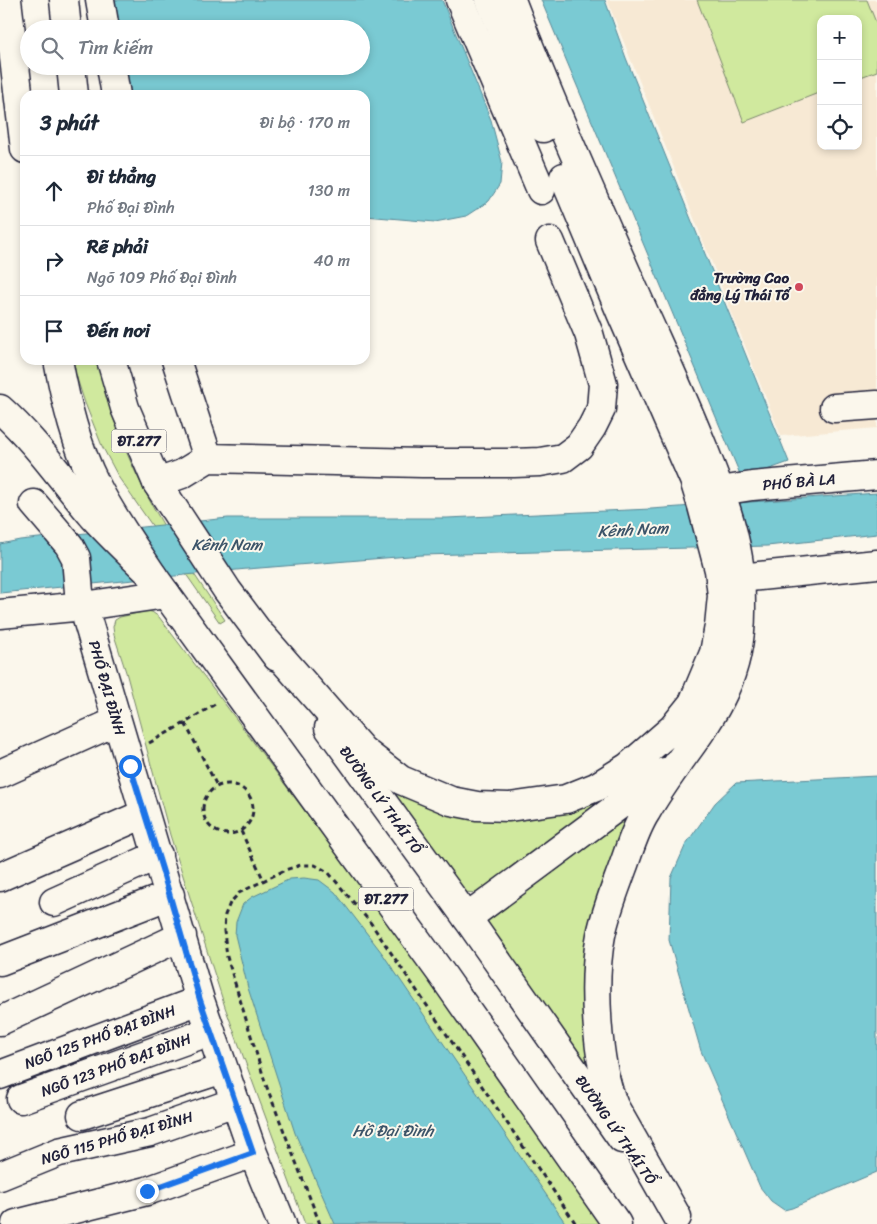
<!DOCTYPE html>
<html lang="vi">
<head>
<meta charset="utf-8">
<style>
  :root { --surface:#fff; --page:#f6f6f7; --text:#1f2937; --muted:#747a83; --line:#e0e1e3 }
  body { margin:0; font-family:Sriracha,sans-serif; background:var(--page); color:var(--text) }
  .controls { position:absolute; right:15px; top:15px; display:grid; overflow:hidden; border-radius:10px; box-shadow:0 2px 8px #0003 }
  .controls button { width:45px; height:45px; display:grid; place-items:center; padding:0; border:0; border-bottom:1px solid var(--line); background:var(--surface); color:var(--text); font:25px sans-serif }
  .stop { position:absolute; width:15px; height:15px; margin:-11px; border:4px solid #1a73e8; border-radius:50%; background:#fff }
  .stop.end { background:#1a73e8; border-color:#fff; box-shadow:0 1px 5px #0008 }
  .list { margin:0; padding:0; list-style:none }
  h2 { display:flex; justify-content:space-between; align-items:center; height:65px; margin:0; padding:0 20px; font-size:21px }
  h2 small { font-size:16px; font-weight:400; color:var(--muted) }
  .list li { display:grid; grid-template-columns:32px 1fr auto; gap:15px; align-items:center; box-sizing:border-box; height:70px; padding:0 20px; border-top:1px solid var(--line) }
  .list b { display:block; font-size:19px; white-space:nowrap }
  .list p { margin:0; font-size:16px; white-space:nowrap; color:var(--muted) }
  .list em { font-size:16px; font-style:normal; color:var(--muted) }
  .icon { flex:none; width:28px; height:28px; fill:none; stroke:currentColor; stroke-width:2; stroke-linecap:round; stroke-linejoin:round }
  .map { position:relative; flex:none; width:877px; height:1224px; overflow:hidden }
  .search { position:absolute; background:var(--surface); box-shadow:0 2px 8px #0003; left:20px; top:20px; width:350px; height:55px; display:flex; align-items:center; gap:12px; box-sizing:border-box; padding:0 18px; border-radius:28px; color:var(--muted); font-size:19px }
  .panel { position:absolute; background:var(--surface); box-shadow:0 2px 8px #0003; left:20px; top:90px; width:350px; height:275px; border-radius:15px }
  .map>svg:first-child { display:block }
  .built { fill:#f7e9d4; fill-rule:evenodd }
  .green { fill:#d0e99e; stroke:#79866c }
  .water { fill:#7acad3; stroke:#578796 }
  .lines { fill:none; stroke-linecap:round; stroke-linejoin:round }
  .minor-casing { stroke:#22223b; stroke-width:31 }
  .major-casing { stroke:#22223b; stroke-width:31 }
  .highway-casing { stroke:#22223b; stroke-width:31 }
  .path { stroke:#22223b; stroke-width:3; stroke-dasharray:5 4; stroke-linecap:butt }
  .minor { stroke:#fbf7ec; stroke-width:28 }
  .major { stroke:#fbf7ec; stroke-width:28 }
  .highway { stroke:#fbf7ec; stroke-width:28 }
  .route { stroke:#1a73e8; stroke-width:6 }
  .poi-dot { fill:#d1495b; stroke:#fbf7ec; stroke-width:2 }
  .labels { text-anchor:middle; stroke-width:4; stroke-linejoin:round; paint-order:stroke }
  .shield { fill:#fbf7ec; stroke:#636270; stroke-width:1 }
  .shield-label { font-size:14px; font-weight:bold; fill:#22223b }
  .poi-label { font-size:15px; font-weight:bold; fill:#22223b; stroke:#fbf7ec; text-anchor:end }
  .street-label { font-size:15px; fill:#22223b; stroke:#fbf7ec }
  .water-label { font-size:16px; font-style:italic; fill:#3c5469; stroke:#fbf7ec }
</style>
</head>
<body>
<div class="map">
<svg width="877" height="1224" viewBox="0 0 877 1224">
  <rect width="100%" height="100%" fill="#fbf7ec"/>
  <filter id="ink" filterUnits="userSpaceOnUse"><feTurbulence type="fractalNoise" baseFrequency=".02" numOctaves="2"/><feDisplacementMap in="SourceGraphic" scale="10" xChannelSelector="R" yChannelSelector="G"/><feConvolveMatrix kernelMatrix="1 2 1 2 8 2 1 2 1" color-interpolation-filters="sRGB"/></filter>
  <g filter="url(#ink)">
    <path class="built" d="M607,0H877V428L781,436ZM821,19H858V146H821Z"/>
    <path class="green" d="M697,0H867L877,25V71L858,78V19H821V92L744,122Z
      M71,360H97C104,387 111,415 122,441C147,505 186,563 225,620L220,623L119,478L102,446L85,403Z
      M147,611L152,612L159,617C311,816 458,1020 604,1224H305L225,1007L170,835L126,672L114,635L113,627L115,620L120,617Z
      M382,782L407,797L608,795L628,787L479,893L463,892Z
      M629,817L611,857L600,889L594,1080L483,924Z"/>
    <path class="water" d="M108,0H442L491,120L502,162L500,184L489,201L466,216L435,222L365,216V95H127L121,66H361V29H114Z
      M541,0H605L626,58L789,462L742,479Z
      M877,493V534L767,546L422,555L247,569L0,593V544L20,540L228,518H447L651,509Z
      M877,776V1172L792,1208L784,1210L771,1201L760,1187L701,1051L669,940L671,878L686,844L715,803L736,783Z
      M304,878L319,880L335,892L382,953L566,1224H335L295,1133L248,988L235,935L236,922L243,904L252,897L290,879Z"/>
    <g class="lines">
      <g class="minor-casing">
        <path id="minor" d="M100,0L105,29
          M460,0L541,190
          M111,66L116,95
          M176,360L208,458
          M834,408L877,405
          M157,483L182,474L208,458L422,463H514L540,462L563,458L579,446L592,427L601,409L603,384L589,334L550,241
          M720,491L752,486L877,475
          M34,504L69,545L76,558L79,592L200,1000L253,1153L282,1224
          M740,578L877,564
          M0,614L84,606L166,594
          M0,774L117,721
          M0,877L144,814
          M54,902L158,855
          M0,961L170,895
          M0,1021L182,936
          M0,1075L200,1000
          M21,1099L211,1031
          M82,1115L223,1069
          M0,1176L59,1152L150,1132L235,1102
          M16,1224L147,1191L253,1153"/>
      </g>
      <g class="major-casing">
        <path id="major" d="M7,0L25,149
          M64,0L67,29
          M71,66L74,95
          M58,360C66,403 76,446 96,485C112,517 134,547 153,576L441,973L617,1224
          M111,360L125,408L157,483L227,590L277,657
          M329,728L467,918L622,1139"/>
      </g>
      <g class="highway-casing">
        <path id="highway" d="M490,0L543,128
          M511,0C551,104 597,206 642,308C663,355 685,402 704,450C718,485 732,520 738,558C741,575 741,594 741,611C741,703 687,740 646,812C635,829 630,848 623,867C615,889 606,911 601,935C592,980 596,1063 614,1106L677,1217
          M0,409C36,441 62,480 93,516C112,537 133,557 153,576
          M263,637L362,750L401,780L451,801L477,806L509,807L566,799L596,787L628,767L673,728L693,703L714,653L719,626L722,596L719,570L702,506L694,480L621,313L564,177
          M467,918L664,772"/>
      </g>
      <path class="path" d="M215,704L185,723L217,786
        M149,743L185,723
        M203 809a25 25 0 1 1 50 0a25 25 0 1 1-50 0Z
        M241,831L264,881
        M320,1224L266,1085L227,957L224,931L225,915L230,903L239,893L285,870L301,865H315L328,872L370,922L576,1224"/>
      <use href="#minor" class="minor"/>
      <use href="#major" class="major"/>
      <use href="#highway" class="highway"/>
    </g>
  </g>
  <g class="lines" filter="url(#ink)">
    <path class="route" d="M130,766L162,869L200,1000L253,1153L147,1191"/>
  </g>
  <circle class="poi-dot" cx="799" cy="287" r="5"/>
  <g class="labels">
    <g class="shield">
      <rect x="111.5" y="429.5" width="55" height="23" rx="4"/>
      <rect x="358.5" y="887.5" width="55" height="23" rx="4"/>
    </g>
    <g class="shield-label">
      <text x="139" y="446">ĐT.277</text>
      <text x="386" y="904">ĐT.277</text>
    </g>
    <g class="poi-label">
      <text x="789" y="283">Trường Cao<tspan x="789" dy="17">đẳng Lý Thái Tổ</tspan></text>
    </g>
    <g class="street-label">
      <text transform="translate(799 482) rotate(-5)" y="5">PHỐ BÀ LA</text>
      <text transform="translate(107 688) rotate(74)" y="5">PHỐ ĐẠI ĐÌNH</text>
      <text transform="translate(381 800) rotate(54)" y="5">ĐƯỜNG LÝ THÁI TỔ</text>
      <text transform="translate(100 1037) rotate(-20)" y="5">NGÕ 125 PHỐ ĐẠI ĐÌNH</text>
      <text transform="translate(116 1065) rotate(-20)" y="5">NGÕ 123 PHỐ ĐẠI ĐÌNH</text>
      <text transform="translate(616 1130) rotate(55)" y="5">ĐƯỜNG LÝ THÁI TỔ</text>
      <text transform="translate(117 1138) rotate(-16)" y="5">NGÕ 115 PHỐ ĐẠI ĐÌNH</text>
    </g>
    <g class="water-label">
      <text transform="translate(633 529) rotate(-3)" y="6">Kênh Nam</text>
      <text x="227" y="550">Kênh Nam</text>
      <text x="393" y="1136">Hồ Đại Đình</text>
    </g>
  </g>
</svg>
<div class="controls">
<button>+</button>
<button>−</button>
<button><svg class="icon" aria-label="locate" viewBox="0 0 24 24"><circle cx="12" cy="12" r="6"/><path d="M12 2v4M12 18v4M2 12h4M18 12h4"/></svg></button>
</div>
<div class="stop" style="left:130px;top:766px"></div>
<div class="stop end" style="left:147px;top:1191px"></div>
<div class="search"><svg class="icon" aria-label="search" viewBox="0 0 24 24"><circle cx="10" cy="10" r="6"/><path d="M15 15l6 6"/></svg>Tìm kiếm</div>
<section class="panel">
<h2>3 phút<small>Đi bộ · 170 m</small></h2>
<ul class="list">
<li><svg class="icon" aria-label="ahead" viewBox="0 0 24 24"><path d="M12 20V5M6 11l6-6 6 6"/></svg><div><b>Đi thẳng</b><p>Phố Đại Đình</p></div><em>130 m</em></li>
<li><svg class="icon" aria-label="right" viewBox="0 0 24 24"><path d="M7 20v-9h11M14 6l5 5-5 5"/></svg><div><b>Rẽ phải</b><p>Ngõ 109 Phố Đại Đình</p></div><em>40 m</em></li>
<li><svg class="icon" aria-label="arrive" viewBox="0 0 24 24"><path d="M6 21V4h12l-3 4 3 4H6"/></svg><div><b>Đến nơi</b></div></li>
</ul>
</section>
</div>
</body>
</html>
